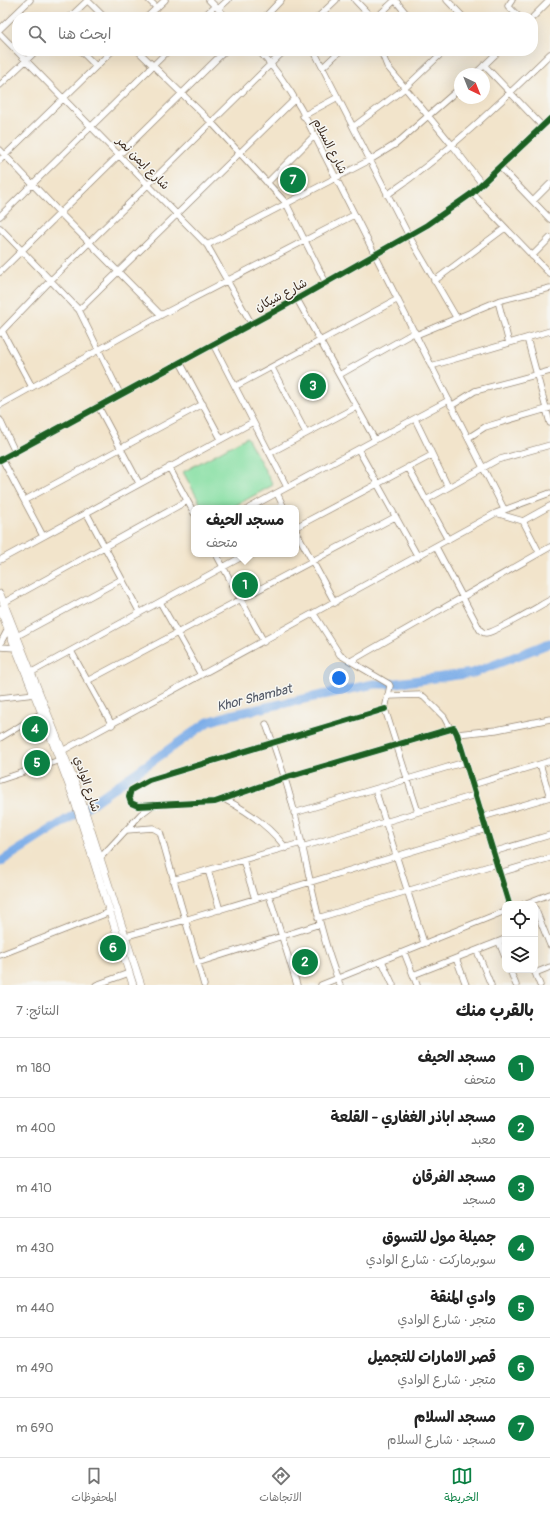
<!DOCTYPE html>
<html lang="ar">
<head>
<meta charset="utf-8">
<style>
  :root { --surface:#fff; --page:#f6f6f6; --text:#222; --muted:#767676; --line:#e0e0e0; --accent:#0b8043 }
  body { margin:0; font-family:Pangolin,"Playpen Sans Arabic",sans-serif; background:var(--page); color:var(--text); direction:rtl }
  .controls { position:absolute; right:12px; bottom:12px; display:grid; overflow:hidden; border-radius:8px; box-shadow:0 4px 16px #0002 }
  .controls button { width:36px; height:36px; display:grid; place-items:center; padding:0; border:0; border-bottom:1px solid var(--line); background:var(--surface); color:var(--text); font:20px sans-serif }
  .compass { position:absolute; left:454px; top:68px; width:36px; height:36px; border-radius:50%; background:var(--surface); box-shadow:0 4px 16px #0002; rotate:137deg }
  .you { position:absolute; left:339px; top:678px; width:14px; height:14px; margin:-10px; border:3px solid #fff; border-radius:50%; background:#1a73e8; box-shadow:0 0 0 6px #1a73e833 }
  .badge { display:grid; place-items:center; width:26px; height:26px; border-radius:50%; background:var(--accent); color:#fff; font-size:13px; font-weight:700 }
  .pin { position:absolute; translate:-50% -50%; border:2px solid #fff; box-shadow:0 1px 4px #0006 }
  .popup { position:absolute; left:191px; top:505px; width:108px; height:52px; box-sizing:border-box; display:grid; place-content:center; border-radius:8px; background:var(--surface); filter:drop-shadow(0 1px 3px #0005); font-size:13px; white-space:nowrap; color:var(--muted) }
  .popup b { font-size:15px; color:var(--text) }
  .popup::after { content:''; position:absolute; left:50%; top:100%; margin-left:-8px; border:8px solid transparent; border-top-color:var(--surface) }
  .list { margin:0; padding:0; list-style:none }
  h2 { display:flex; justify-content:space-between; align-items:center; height:52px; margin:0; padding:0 16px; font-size:17px }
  h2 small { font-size:13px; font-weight:400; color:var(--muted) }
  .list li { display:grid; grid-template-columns:26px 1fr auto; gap:12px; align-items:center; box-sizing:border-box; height:60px; padding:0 16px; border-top:1px solid var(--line) }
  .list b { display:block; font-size:15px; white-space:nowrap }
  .list p { margin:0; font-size:13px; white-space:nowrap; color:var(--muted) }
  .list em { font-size:13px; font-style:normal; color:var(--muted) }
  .icon { flex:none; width:22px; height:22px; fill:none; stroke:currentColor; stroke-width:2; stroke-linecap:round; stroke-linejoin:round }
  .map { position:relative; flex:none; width:550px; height:985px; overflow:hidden; direction:ltr }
  .search { position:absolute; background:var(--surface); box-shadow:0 4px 16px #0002; left:12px; right:12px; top:12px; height:44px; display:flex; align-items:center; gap:10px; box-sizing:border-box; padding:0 14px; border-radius:16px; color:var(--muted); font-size:15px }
  .sheet { height:472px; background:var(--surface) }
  nav { display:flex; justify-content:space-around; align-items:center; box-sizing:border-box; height:56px; border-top:1px solid var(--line); background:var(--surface); font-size:11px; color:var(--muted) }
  nav a { display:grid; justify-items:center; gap:2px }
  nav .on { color:var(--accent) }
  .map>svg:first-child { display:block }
  .green { fill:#86dfa3; stroke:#608460 }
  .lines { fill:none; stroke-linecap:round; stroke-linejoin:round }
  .river { stroke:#7dade8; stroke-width:9 }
  .minor-casing { stroke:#968774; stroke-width:7 }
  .major-casing { stroke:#968774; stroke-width:8 }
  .minor { stroke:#fff; stroke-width:5.5 }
  .major { stroke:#fff; stroke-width:7 }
  .cycleway-casing { stroke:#f6f6f2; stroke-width:8 }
  .cycleway { stroke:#1b5e20; stroke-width:6 }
  .labels { text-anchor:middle; stroke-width:3; stroke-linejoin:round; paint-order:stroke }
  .street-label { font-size:12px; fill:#3b2a1e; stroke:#f6f6f2 }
  .water-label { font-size:13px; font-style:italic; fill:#525865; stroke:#f6f6f2 }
</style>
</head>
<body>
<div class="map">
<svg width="550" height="985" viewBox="0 0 550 985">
  <rect width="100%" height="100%" fill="#f6f6f2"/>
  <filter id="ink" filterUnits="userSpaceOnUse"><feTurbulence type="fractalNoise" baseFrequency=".025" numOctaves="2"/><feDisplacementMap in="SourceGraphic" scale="8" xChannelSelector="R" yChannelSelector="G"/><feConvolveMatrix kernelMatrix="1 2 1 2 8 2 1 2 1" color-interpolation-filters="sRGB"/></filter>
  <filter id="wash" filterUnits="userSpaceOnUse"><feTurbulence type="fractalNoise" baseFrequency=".012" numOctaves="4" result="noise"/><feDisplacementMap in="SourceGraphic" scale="16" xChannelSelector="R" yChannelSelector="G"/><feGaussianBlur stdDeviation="0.9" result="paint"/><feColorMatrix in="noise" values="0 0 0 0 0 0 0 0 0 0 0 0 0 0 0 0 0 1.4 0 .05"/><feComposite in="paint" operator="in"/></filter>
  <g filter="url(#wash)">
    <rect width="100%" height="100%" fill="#f2e4cb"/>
    <path class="green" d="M247,437L273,485L231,508H203L183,472Z"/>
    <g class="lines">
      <path class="river" d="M0,862L91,804L208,722L230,715L374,684H389L473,673L550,643"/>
    </g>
  </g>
  <g filter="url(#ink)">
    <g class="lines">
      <g class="minor-casing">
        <path id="minor" d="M87,0L104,17
          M149,0L157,8
          M209,0L226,17
          M355,0L371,17
          M395,0L409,17
          M447,0L463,17
          M512,0L508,6L519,17
          M218,9L228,0
          M70,17L88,0
          M147,17L165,0
          M203,17L215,6
          M265,17L281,0
          M318,17L336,0
          M377,17L395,0
          M533,17L550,0
          M0,29L30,0
          M0,34L207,245L251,323
          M81,51L96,66
          M138,51L212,123L286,203L326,283
          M259,51C276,69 289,88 301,109L504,509
          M314,51L409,236L456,317
          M381,51L387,66L453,146L482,184
          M484,65L542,126
          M323,67L340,51
          M475,74L499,51
          M0,85L36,51
          M303,116L338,97
          M353,127L405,88L444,51
          M0,150L60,213L161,315
          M0,160L112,51
          M500,167L550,219
          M267,183L313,137
          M472,193L550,274
          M387,195C447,154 498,105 550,54
          M533,201L550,184
          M0,216L168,51
          M0,228L79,310L120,394
          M207,245L370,160L396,144L460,88
          M532,256L550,238
          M0,272L225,51
          M434,281L505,228
          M297,299L375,440
          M498,301L509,343
          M79,310L295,99
          M2,331L32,387
          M0,333L50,281L284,51
          M416,335L498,301L550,288
          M527,338L550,423
          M213,344L287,487
          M180,362L221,439
          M431,366L550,331
          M272,368L306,433
          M339,375L415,332
          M236,386L398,299
          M0,405L161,315L354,215
          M98,406L139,483
          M451,406L475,391L550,371
          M415,419L448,487
          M0,420L15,452
          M468,438L485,427L550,408
          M358,449L418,557
          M270,453L356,407
          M2,459L43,536
          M0,460L297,299L427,225L471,194L550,119
          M169,467L194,513
          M408,467L448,540
          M277,493L284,508
          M25,500L203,404
          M426,500L497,460L550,445
          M249,508L449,400
          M86,512L140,613
          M496,513L523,521L539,552
          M523,521L550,506
          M296,527L432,455
          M296,531L335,603
          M436,547L480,630C482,632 483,633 486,633C495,633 539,606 550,600
          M216,554L264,642
          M0,560L253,422
          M160,602L201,675
          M3,603L187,501
          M314,614L340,655L389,684L390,686L385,709L418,812
          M17,636L122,579
          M0,644L8,629
          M0,647L16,648
          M71,651L112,725
          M351,661L550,547
          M32,672L247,554
          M87,681L395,517
          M389,696L420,695L424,697L444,717L450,728
          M0,698L35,694
          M385,709L149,780L131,790L129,797L131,803L138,806L215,802L284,778L454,728L457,734L509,904
          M266,724C277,753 287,783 295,814C309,871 318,930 340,985
          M457,734L496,730L550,719
          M0,738L42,713
          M64,750L496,513L550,493
          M540,764L550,797
          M0,780L60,760
          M472,785L550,761
          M375,789L424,943
          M224,799C248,811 269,826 286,848
          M294,813L465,762
          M482,817L550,797
          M127,830L153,828L160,832L204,985
          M302,847L475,795
          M493,852L550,835
          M100,858L141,814L153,805
          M243,860L255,899
          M208,870L220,910
          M499,873L550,858
          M173,880L301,843
          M269,895L297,985
          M524,904L550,894
          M535,908L550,945
          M318,918L496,864
          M126,936L185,920L486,829
          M499,942L505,957
          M477,951L491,985
          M404,952L417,985
          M0,955L110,912
          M456,958L466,985
          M382,961L393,985
          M197,963L320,924
          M510,970L516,985
          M534,970L540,985
          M535,973L550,967
          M413,975L505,939
          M96,985L129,973
          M321,985L505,911"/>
      </g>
      <g class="major-casing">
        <path id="major" d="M0,594L79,793L141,985
          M0,609L43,716L73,796L133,985"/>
      </g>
      <use href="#minor" class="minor"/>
      <use href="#major" class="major"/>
      <g class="cycleway-casing">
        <path id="cycleway" d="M0,460L297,299L427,225L471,194L550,119
          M385,709L149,780L131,790L129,797L131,803L138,806L215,802L284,778L454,728L457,734L509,904"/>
      </g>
      <use href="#cycleway" class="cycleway"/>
    </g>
  </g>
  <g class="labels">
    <g class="street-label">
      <text transform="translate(330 146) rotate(63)" y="4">شارع السلام</text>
      <text transform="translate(143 163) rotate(45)" y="4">شارع ايمن نمر</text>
      <text transform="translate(281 295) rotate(-28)" y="4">شارع شيكان</text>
      <text transform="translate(87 784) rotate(71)" y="4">شارع الوادي</text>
    </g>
    <g class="water-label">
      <text transform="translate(254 697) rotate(-14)" y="5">Khor Shambat</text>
    </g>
  </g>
</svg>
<div class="controls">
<button><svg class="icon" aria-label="locate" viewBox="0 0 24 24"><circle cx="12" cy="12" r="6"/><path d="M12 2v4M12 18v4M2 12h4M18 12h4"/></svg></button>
<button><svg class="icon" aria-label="layers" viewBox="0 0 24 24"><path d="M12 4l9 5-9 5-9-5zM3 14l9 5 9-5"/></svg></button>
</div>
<svg class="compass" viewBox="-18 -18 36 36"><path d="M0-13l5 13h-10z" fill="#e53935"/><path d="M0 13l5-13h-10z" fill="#767676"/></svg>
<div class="you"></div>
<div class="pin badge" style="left:245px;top:585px">1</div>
<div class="popup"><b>مسجد الحيف</b>متحف</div>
<div class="pin badge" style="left:305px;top:962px">2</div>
<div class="pin badge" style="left:313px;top:386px">3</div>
<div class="pin badge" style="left:35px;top:729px">4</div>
<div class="pin badge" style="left:37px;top:763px">5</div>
<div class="pin badge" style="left:113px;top:948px">6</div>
<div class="pin badge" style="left:293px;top:180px">7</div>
<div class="search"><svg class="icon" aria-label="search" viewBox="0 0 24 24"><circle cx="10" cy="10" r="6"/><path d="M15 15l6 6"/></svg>ابحث هنا</div>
</div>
<section class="sheet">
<h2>بالقرب منك<small>النتائج: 7</small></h2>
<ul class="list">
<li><span class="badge">1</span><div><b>مسجد الحيف</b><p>متحف</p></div><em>180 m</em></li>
<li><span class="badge">2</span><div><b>مسجد اباذر الغفاري - القلعة</b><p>معبد</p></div><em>400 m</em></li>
<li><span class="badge">3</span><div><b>مسجد الفرقان</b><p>مسجد</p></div><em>410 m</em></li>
<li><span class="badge">4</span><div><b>جميلة مول للتسوق</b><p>سوبرماركت · شارع الوادي</p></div><em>430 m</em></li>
<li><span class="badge">5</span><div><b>وادي المنقة</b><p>متجر · شارع الوادي</p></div><em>440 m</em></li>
<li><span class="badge">6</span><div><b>قصر الامارات للتجميل</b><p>متجر · شارع الوادي</p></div><em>490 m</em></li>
<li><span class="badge">7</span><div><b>مسجد السلام</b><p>مسجد · شارع السلام</p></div><em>690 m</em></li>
</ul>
</section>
<nav>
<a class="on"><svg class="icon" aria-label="map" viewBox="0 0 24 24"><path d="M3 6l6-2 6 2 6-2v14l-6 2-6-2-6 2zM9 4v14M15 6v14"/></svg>الخريطة</a>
<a><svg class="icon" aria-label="directions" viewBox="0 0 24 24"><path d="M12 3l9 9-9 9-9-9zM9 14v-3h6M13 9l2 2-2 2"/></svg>الاتجاهات</a>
<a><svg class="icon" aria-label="saved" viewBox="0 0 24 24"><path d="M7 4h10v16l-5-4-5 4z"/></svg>المحفوظات</a>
</nav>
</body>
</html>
